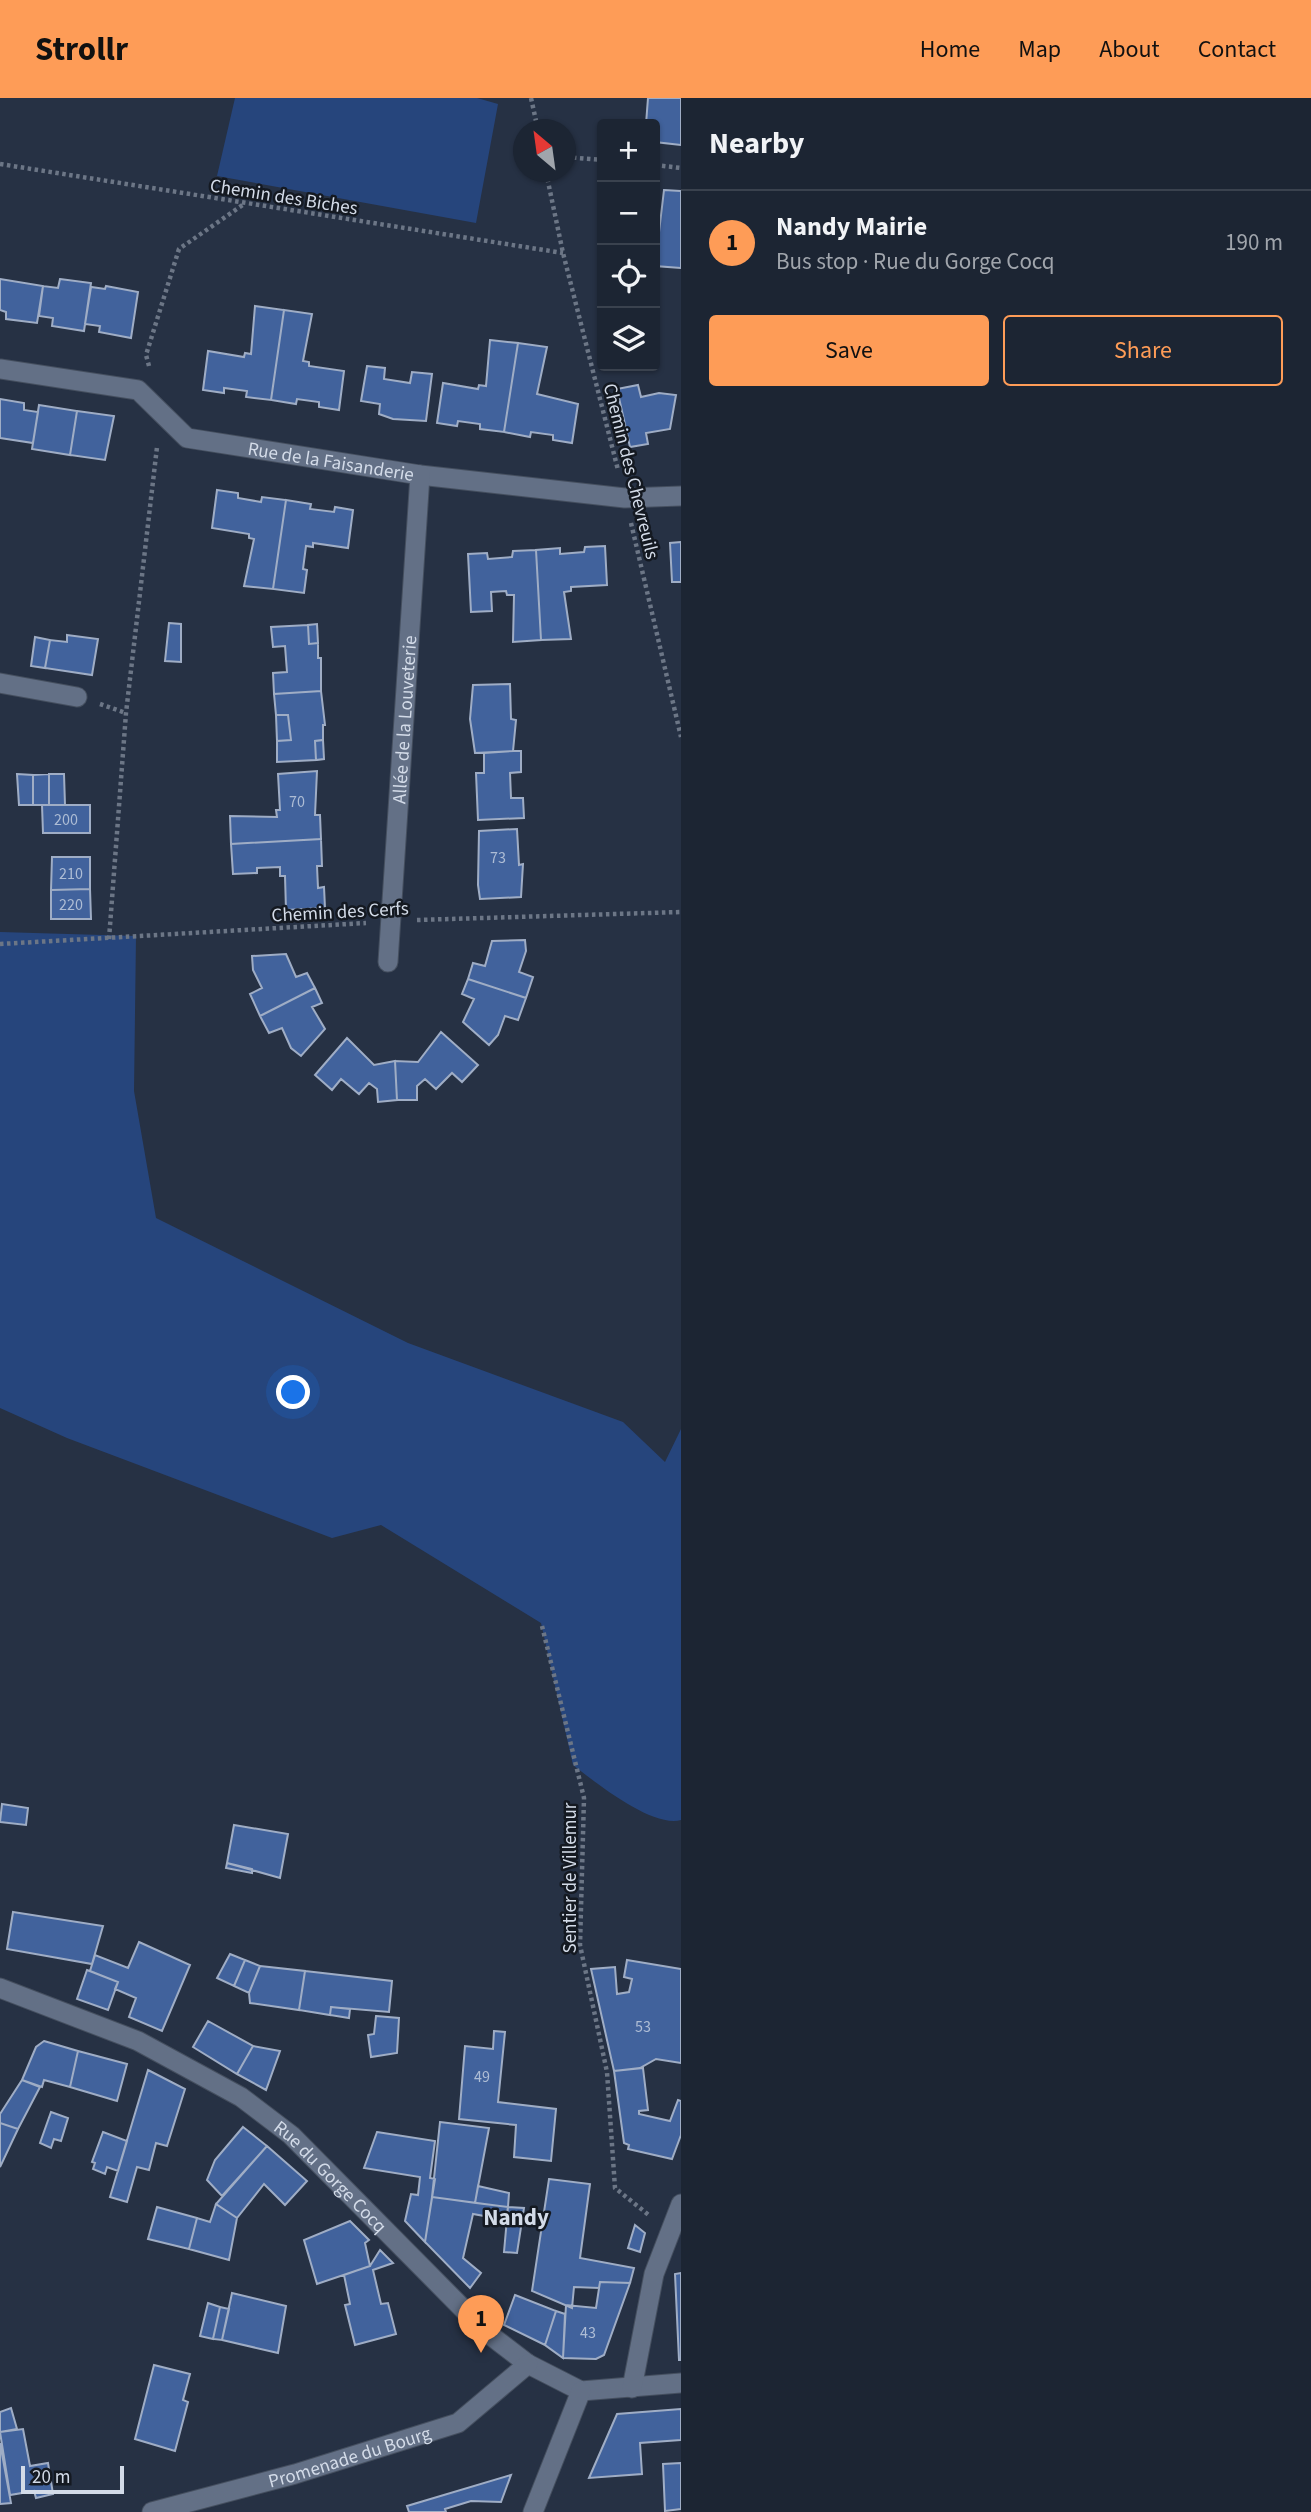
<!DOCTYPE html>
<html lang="en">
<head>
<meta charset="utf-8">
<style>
  :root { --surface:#1c2533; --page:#29313f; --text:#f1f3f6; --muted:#a0a5ac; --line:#3a424e; --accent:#fe9c57 }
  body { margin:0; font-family:"Source Sans 3",sans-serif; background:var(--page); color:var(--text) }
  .controls { position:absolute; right:21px; top:21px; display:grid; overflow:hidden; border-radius:7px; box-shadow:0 2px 5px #0004 }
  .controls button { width:63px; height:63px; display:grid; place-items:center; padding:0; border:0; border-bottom:2px solid var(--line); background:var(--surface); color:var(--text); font:35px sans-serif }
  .compass { position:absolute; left:513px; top:21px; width:63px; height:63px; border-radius:50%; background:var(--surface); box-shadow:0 2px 5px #0004; rotate:331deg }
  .scale { position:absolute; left:21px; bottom:18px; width:103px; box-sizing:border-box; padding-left:7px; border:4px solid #d3dbe8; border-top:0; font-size:19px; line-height:24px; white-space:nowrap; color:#d3dbe8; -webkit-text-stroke:5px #141921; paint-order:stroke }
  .you { position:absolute; left:294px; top:1295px; width:24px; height:24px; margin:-18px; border:5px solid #fff; border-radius:50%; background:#1a73e8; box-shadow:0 0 0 10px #1a73e833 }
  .badge { display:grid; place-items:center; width:46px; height:46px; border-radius:50%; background:var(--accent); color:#111; font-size:23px; font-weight:700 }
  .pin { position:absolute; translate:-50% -58px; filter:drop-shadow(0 2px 4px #0008) }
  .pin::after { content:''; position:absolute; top:37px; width:24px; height:21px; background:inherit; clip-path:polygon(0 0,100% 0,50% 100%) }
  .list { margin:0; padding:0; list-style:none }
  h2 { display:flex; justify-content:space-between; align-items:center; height:91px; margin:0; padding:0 28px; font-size:30px }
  h2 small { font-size:23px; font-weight:400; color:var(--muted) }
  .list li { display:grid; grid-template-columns:46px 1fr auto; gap:21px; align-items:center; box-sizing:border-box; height:105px; padding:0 28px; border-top:2px solid var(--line) }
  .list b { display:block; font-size:26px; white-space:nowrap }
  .list p { margin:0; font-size:23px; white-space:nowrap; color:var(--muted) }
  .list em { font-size:23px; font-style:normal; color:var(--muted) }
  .actions { display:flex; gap:14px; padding:21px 28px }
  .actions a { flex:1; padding:16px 0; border:2px solid var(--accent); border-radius:7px; text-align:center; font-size:24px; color:var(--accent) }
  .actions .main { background:var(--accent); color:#111 }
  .icon { flex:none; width:38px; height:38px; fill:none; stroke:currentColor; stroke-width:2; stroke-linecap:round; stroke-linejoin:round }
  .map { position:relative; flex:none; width:681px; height:2414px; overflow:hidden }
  header { display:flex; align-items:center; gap:42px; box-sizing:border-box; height:98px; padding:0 35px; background:var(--accent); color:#111 }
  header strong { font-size:33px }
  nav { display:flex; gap:38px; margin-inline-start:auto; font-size:24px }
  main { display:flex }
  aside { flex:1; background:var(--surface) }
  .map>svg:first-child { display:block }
  .green { fill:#26457c }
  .building { fill:#41629c; stroke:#9fadc5; stroke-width:2 }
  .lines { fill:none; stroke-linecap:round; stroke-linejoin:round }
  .minor-casing { stroke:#454f5f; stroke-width:21 }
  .path { stroke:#6c7686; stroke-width:4.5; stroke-dasharray:3.5 3.5; stroke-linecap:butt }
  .minor { stroke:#637086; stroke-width:19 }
  .labels { text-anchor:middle; stroke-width:5; stroke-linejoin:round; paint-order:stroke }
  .number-label { font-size:16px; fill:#aebdd5 }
  .street-label { font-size:19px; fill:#d3dbe8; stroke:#141921 }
  .quarter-label { font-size:23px; font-weight:bold; fill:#d3dbe8; stroke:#141921 }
</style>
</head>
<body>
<header>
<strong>Strollr</strong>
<nav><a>Home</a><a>Map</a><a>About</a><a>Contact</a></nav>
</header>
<main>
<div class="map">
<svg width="681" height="2414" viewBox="0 0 681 2414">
  <rect width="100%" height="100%" fill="#263144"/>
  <path class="green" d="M235,0H477L498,6L476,125L217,78Z
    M0,834L136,838L134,993L156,1120L408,1245L623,1324L665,1364L681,1331V1722C652,1730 595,1684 573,1667L541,1525L381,1427L332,1440L67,1340L0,1310Z"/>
  <path class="building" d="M648,0H681V47L655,44V26H646Z
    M664,92L681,93V170L655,168Z
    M0,181L43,188L37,225L6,221V214L0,212Z
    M60,181L91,185L84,233L52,228L53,220L39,218L43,188L58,190Z
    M106,188L138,194L131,240L99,234L100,228L85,226L91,189L105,191Z
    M255,208L284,212L271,302L246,299L247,293L224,290V295L203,292L208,253L244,259L245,255L251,256Z
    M284,212L312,216L303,263L309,264V268L344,273L339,312L319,309V304L297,301L296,306L271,302Z
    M490,242L518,245L504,334L480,331V326L458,323L457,328L437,325L443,285L478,291L479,287L486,288Z
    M518,245L547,249L537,296L578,306L572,345L553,342V337L531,334L530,339L504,334Z
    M367,268L385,270L384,281L410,285L412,274L432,276L426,323L393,321L379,316L380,306L361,303Z
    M638,287L641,299L659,295L676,297L670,331L646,335L648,346L630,349L617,291Z
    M0,301L24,305V312L38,314L33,345L0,340Z
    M39,307L77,313L70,357L32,351Z
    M77,313L114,318L105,362L70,357Z
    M217,392L238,395V400L261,404L262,399L286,402L273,491L244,488L254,441L249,440V436L212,430Z
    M286,402L311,406L310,411L334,414L335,409L353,412L348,450L313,445V449L306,448L303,471L307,472L304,495L273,491Z
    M681,444V484H672L670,445Z
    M605,448L607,487L571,489V493L564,494L571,541L541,542L536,452L560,450V456L584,454L585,449Z
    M536,452L541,542L513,544L514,497H507L506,493L491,494L492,513L471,514L468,456L487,455L488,461L512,459L513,453Z
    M169,525L181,526V564L165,563Z
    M317,526L318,545L309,546L308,527Z
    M308,527L309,546L318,545V560H321V593L274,596L273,575L287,574L285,548L273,549L271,529Z
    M67,537L98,541L92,577L45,570L50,542L67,544Z
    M35,539L50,542L45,570L31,568Z
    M510,586L511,621L516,622L513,653L475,655L470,621L473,587Z
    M321,593L325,627H323V642L315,643L316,662L277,664V643L291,642L288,617H276L274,596Z
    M276,617H288L291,642L277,643Z
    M323,642L324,661L316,662L315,643Z
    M513,653H521V674L510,675L511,700H523L524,720L478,722L476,675H484V655Z
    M317,673L315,717H320L321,741L231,746L230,718L277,719L276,712H280L278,676Z
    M17,676L33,677V707H19Z
    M49,676H64L65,707H49Z
    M49,676V707H33V677Z
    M42,707H90V735H43Z
    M517,731L519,767L523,766L521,799L480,801L478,787L479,733Z
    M321,741L322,768H317L318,790L324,789L325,810L286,812L285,778H280V769L257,770V775L233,776L231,746Z
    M52,759H90V791L51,792Z
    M90,791L91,821H51V792Z
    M525,842L526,853L519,874L533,879L526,900L468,881L473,865L485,868L492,843Z
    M286,856L296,879L307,875L315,890L260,918L250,896L262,890L253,872L252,858Z
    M468,881L526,900L518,922L505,918L498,937L489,947L463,924L474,901L462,896Z
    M315,890L322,905L312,909L325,931L301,958L291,950L282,930L269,935L260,918Z
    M441,934L478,967L462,984L452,975L436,991L425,981L417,988V1002H397L395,963L418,964Z
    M347,940L374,967L395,963L397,1002L378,1004L377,991L369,985L359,996L341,981L332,992L315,977Z
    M2,1706L28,1710L26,1727L0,1724Z
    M234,1727L288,1736L280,1780L227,1765Z
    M227,1765L252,1771V1775L226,1770Z
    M13,1814L103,1828L92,1866L7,1851Z
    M139,1844L190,1867L162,1933L129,1919L136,1900L115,1891L118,1884L90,1873L95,1857L128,1870Z
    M230,1856L245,1862L234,1888L217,1880Z
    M245,1862L260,1868L249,1895L234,1888Z
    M627,1862L681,1871V1965L656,1961L640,1970L614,1973L591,1871L615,1869L617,1896L629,1894L632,1881L624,1879Z
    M260,1868L305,1873L299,1912L250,1905L249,1895Z
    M87,1872L118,1884L108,1912L77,1901Z
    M305,1873L392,1883L389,1914L331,1909L330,1917L299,1912Z
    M331,1909L350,1911L349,1920L330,1917Z
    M376,1918L399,1920L397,1955L371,1959L368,1937L374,1936Z
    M208,1923L253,1948L237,1976L193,1949Z
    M494,1933L505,1934L498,2004L556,2011L551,2063L514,2059L516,2027L459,2021L465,1948L493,1951Z
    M44,1943L78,1953L70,1989L44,1982L42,1989L22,1982L36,1949Z
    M253,1948L280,1953L266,1992L237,1976Z
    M78,1953L127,1966L117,2003L70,1989Z
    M643,1970L648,2012L639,2013V2016L670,2023L678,2002L681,2003V2037L672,2061L628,2051L629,2047L624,2045L614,1973Z
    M148,1972L185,1991L167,2048L156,2045L149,2072L137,2069L127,2104L110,2099Z
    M22,1982L40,1989L18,2031L0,2025V2016Z
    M51,2014L68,2020L61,2043L54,2041L51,2050L40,2045Z
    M440,2024L489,2030L475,2105L432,2099Z
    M0,2025L18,2031L0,2069Z
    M243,2029L267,2048L222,2098L207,2082L215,2062Z
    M103,2034L127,2043L118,2073L107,2069L105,2076L93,2071L95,2065L92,2064Z
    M377,2034L435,2043L430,2080L435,2081L425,2144L405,2123L411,2096L418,2097L420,2079L364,2070Z
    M267,2048L307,2083L285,2107L264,2086L237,2120L216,2106Z
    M549,2081L590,2086L580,2160L634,2170L630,2185L600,2184L599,2190L574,2189L572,2210L532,2193Z
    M478,2088L509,2095L508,2109L475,2105Z
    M432,2099L508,2109L506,2122L473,2116L463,2160L481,2175L470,2190L425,2144Z
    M216,2106L237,2120L229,2162L189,2151L197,2120L210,2124Z
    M157,2109L197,2120L189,2151L148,2141Z
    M508,2109L524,2110L517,2155L504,2154Z
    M350,2123L369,2142L365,2145L370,2168L317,2186L304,2142Z
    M635,2127L645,2135L640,2154L628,2150Z
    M380,2152L393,2165L373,2172L381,2206L388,2205L396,2236L355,2247L345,2207L350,2206L344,2177L370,2168Z
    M681,2175V2262H679L675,2176Z
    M600,2184L630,2185L604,2257L596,2261L563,2260L566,2207L596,2210Z
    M232,2195L286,2208L278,2255L222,2242Z
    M515,2197L556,2213L545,2247L504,2227Z
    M208,2205L220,2209L213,2241L200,2238Z
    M220,2209L229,2211L222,2242L213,2241Z
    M556,2213L565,2216L563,2260L545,2247Z
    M154,2267L190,2276L183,2302L188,2304L175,2353L135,2341Z
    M11,2310L17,2331L0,2334V2314Z
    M681,2311V2342L640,2345L642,2376L589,2380L617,2316Z
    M23,2331L30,2368L48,2365L53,2396L36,2400L34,2393L10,2397L0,2334Z
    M0,2345L11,2405L0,2406Z
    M681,2365V2411L665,2413L663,2366Z
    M511,2377L501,2404L471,2403L445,2411L446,2414H409L407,2408Z"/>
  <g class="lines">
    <g class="minor-casing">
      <g id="minor">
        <path id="s1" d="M0,271L138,292L187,340L420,377L625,400L681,398"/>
        <path d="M0,585L77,599"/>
        <path id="s2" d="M388,864L420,377"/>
        <path id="s3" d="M0,1890L138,1943L241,1999L291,2037L486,2234L528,2266L581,2293L681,2285"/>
        <path d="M632,2290L654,2176L681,2106"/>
        <path id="s4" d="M152,2414L295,2376L458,2325L528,2266"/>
        <path d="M533,2414L581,2293"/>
      </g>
    </g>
    <path class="path" d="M531,0L538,32
      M566,59L602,62
      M0,66L563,155
      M655,67L681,70
      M546,74L563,155L618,372
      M149,268L146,257L179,151L244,106
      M631,425L681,639
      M100,606L126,615
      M417,822L681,814
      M109,841L126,615L157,349
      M0,846L366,825
      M542,1528L584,1700L580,1847L607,1974L615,2090L650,2118"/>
    <use href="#minor" class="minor"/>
  </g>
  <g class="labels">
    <g class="number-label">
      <text x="297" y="709">70</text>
      <text x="66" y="727">200</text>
      <text x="498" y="765">73</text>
      <text x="71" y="781">210</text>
      <text x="71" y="812">220</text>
      <text x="643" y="1934">53</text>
      <text x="482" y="1984">49</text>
      <text x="588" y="2240">43</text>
    </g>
    <g class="street-label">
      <text transform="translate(284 98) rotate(9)" y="7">Chemin des Biches</text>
      <text dy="7" stroke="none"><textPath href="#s1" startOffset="354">Rue de la Faisanderie</textPath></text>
      <text transform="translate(632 373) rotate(76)" y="7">Chemin des Chevreuils</text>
      <text dy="7" stroke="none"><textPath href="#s2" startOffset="243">Allée de la Louveterie</textPath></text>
      <text transform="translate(340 813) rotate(-3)" y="7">Chemin des Cerfs</text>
      <text transform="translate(569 1780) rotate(-90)" y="7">Sentier de Villemur</text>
      <text dy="7" stroke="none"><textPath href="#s3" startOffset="385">Rue du Gorge Cocq</textPath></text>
      <text dy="7" stroke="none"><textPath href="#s4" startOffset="205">Promenade du Bourg</textPath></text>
    </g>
    <g class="quarter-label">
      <text x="516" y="2127">Nandy</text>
    </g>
  </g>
</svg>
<div class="controls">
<button>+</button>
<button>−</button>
<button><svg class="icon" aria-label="locate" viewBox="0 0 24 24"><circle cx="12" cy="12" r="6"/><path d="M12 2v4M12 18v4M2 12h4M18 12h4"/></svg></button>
<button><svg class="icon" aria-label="layers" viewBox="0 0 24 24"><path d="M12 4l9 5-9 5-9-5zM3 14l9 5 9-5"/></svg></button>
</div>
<svg class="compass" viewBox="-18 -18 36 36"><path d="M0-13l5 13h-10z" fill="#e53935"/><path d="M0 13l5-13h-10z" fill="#a0a5ac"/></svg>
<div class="scale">20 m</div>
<div class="you"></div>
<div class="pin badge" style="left:481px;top:2255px">1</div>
</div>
<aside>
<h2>Nearby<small></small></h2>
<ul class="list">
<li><span class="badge">1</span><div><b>Nandy Mairie</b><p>Bus stop · Rue du Gorge Cocq</p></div><em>190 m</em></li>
</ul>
<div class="actions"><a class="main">Save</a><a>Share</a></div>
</aside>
</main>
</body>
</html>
